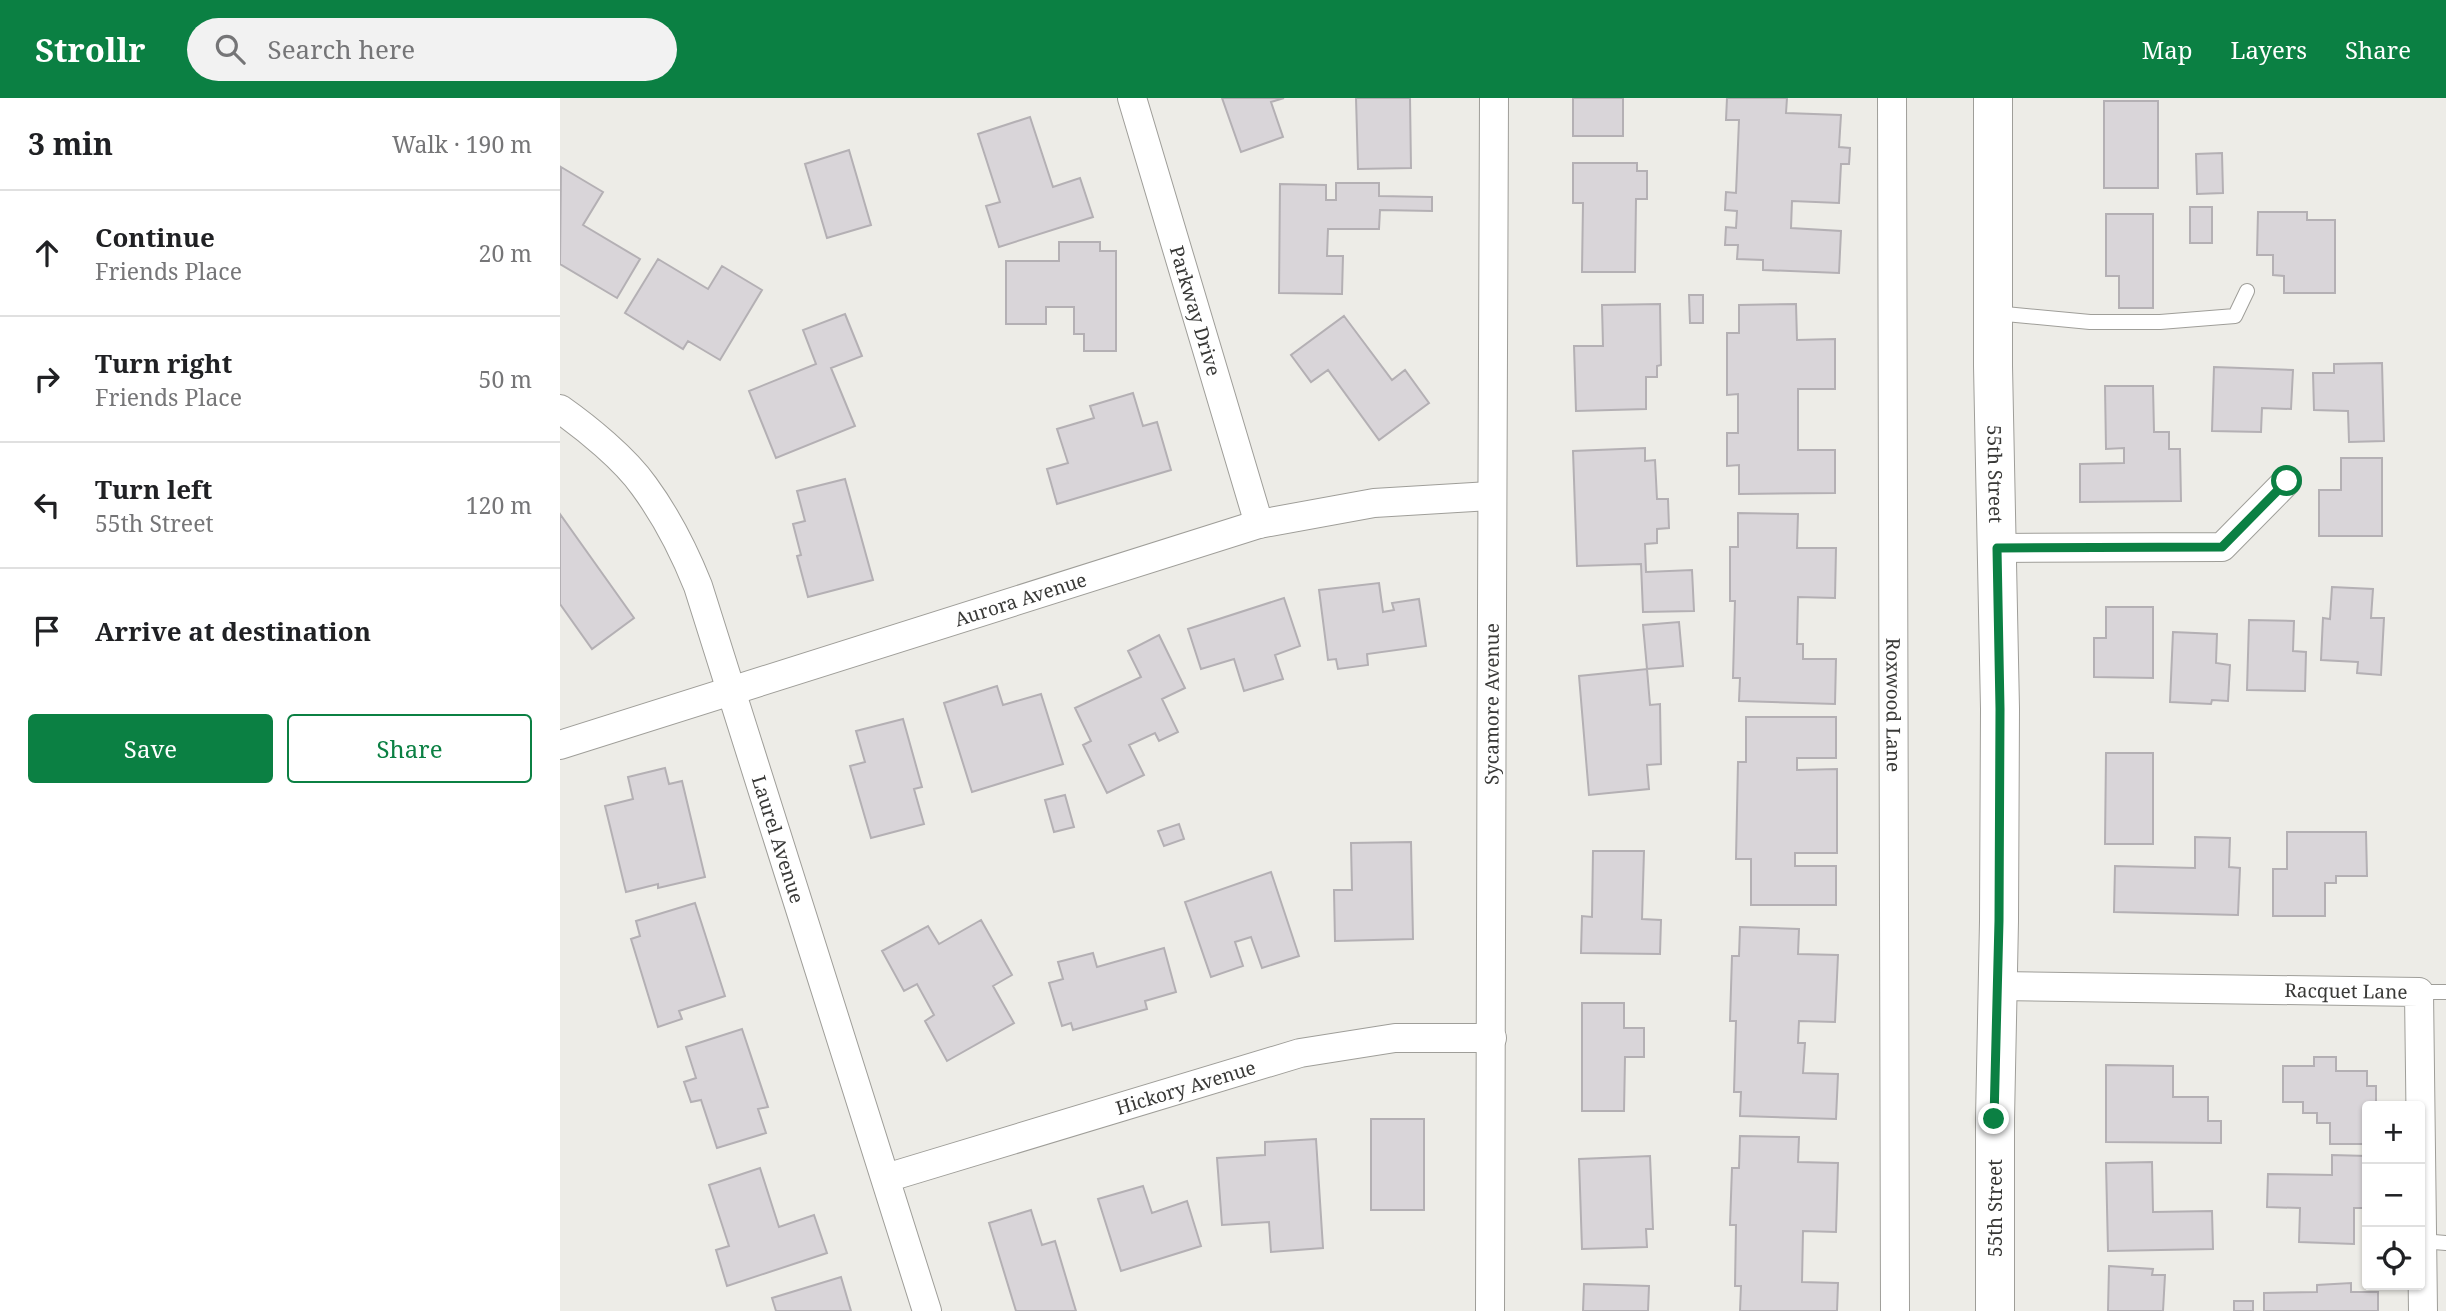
<!DOCTYPE html>
<html lang="en">
<head>
<meta charset="utf-8">
<style>
  :root { --surface:#fff; --page:#f2f2f2; --text:#202124; --muted:#757577; --line:#e0e0e0; --accent:#0b8043 }
  body { margin:0; font-family:"Noto Serif",serif; background:var(--page); color:var(--text) }
  .controls { position:absolute; right:21px; bottom:21px; display:grid; overflow:hidden; border-radius:7px; box-shadow:0 2px 5px #0004 }
  .controls button { width:63px; height:63px; display:grid; place-items:center; padding:0; border:0; border-bottom:2px solid var(--line); background:var(--surface); color:var(--text); font:35px sans-serif }
  .stop { position:absolute; width:21px; height:21px; margin:-16px; border:5px solid #0b8043; border-radius:50%; background:#fff }
  .stop.end { background:#0b8043; border-color:#fff; box-shadow:0 2px 7px #0008 }
  .list { margin:0; padding:0; list-style:none }
  h2 { display:flex; justify-content:space-between; align-items:center; height:91px; margin:0; padding:0 28px; font-size:30px }
  h2 small { font-size:23px; font-weight:400; color:var(--muted) }
  .list li { display:grid; grid-template-columns:46px 1fr auto; gap:21px; align-items:center; box-sizing:border-box; height:126px; padding:0 28px; border-top:2px solid var(--line) }
  .list b { display:block; font-size:26px; white-space:nowrap }
  .list p { margin:0; font-size:23px; white-space:nowrap; color:var(--muted) }
  .list em { font-size:23px; font-style:normal; color:var(--muted) }
  .actions { display:flex; gap:14px; padding:21px 28px }
  .actions a { flex:1; padding:16px 0; border:2px solid var(--accent); border-radius:7px; text-align:center; font-size:24px; color:var(--accent) }
  .actions .main { background:var(--accent); color:#fff }
  .icon { flex:none; width:38px; height:38px; fill:none; stroke:currentColor; stroke-width:2; stroke-linecap:round; stroke-linejoin:round }
  .map { position:relative; flex:none; width:1886px; height:1213px; overflow:hidden }
  header { display:flex; align-items:center; gap:42px; box-sizing:border-box; height:98px; padding:0 35px; background:var(--accent); color:#fff }
  header strong { font-size:33px }
  nav { display:flex; gap:38px; margin-inline-start:auto; font-size:24px }
  .search { width:490px; height:63px; background:var(--page); display:flex; align-items:center; gap:18px; box-sizing:border-box; padding:0 24px; border-radius:38px; color:var(--muted); font-size:26px }
  main { display:flex }
  aside { flex:1; background:var(--surface) }
  .map>svg:first-child { display:block }
  .building { fill:#d9d5d9; stroke:#b4b0b4; stroke-width:2 }
  .lines { fill:none; stroke-linecap:round; stroke-linejoin:round }
  .service-casing { stroke:#9f9e99; stroke-width:16 }
  .minor-casing { stroke:#9f9e99; stroke-width:30 }
  .secondary-casing { stroke:#9f9e99; stroke-width:40 }
  .service { stroke:#fff; stroke-width:14 }
  .minor { stroke:#fff; stroke-width:28 }
  .secondary { stroke:#fff; stroke-width:38 }
  .route { stroke:#0b8043; stroke-width:9 }
  .labels { text-anchor:middle; stroke-width:6; stroke-linejoin:round; paint-order:stroke }
  .street-label { font-size:19px; fill:#393937; stroke:#fff }
</style>
</head>
<body>
<header>
<strong>Strollr</strong>
<div class="search"><svg class="icon" aria-label="search" viewBox="0 0 24 24"><circle cx="10" cy="10" r="6"/><path d="M15 15l6 6"/></svg>Search here</div>
<nav><a>Map</a><a>Layers</a><a>Share</a></nav>
</header>
<main>
<aside>
<h2>3 min<small>Walk · 190 m</small></h2>
<ul class="list">
<li><svg class="icon" aria-label="ahead" viewBox="0 0 24 24"><path d="M12 20V5M6 11l6-6 6 6"/></svg><div><b>Continue</b><p>Friends Place</p></div><em>20 m</em></li>
<li><svg class="icon" aria-label="right" viewBox="0 0 24 24"><path d="M7 20v-9h11M14 6l5 5-5 5"/></svg><div><b>Turn right</b><p>Friends Place</p></div><em>50 m</em></li>
<li><svg class="icon" aria-label="left" viewBox="0 0 24 24"><path d="M17 20v-9H6M10 6l-5 5 5 5"/></svg><div><b>Turn left</b><p>55th Street</p></div><em>120 m</em></li>
<li><svg class="icon" aria-label="arrive" viewBox="0 0 24 24"><path d="M6 21V4h12l-3 4 3 4H6"/></svg><div><b>Arrive at destination</b></div></li>
</ul>
<div class="actions"><a class="main">Save</a><a>Share</a></div>
</aside>
<div class="map">
<svg width="1886" height="1213" viewBox="0 0 1886 1213">
  <rect width="100%" height="100%" fill="#edece7"/>
  <path class="building" d="M662,0H724L711,4L723,39L681,54Z
    M796,0H850L851,70L798,71Z
    M1013,0H1063V38H1013Z
    M1167,0H1227L1226,15L1281,17L1279,49L1290,50L1289,66H1281L1279,105L1232,103L1231,130L1281,133L1279,175L1203,172V162L1177,161L1178,147H1165L1166,129L1176,130L1177,113L1165,112L1166,94L1176,95L1179,22H1166Z
    M1544,3H1598V90H1544Z
    M470,19L493,89L520,80L533,119L439,149L426,108L440,104L418,36Z
    M289,52L311,127L267,140L245,66Z
    M1662,55L1663,95L1637,96L1636,56Z
    M1013,65H1077V73H1087V101H1076L1075,174H1022L1023,105H1013Z
    M1,69L43,94L23,127L80,161L57,200L0,166Z
    M776,85H819V98L872,99V113L820,112L819,131H768L767,158H783L782,196L719,195L720,86L766,87V102H776Z
    M1630,109H1652V145H1630Z
    M1698,114H1747V122H1775V195H1724V178L1713,177V157H1697Z
    M1546,116H1593V210H1559V178H1546Z
    M499,144H540V153H556V253H524V236H514V209H486V226H446V163H499Z
    M98,161L148,191L162,168L202,192L160,262L128,243L123,251L65,215Z
    M1129,197H1143V225H1130Z
    M1100,206L1101,267L1097,268V279H1086V311L1016,313L1014,248H1043L1042,207Z
    M1236,206L1237,242L1275,241V291H1238V352H1275V395L1179,396V367L1167,368V335H1178V296L1167,297V235H1179V207Z
    M285,216L302,258L271,270L295,328L216,360L189,293L256,266L243,232Z
    M784,218L832,282L845,272L869,305L819,342L768,272L751,284L731,257Z
    M1822,265L1824,343L1789,344L1788,313L1754,312L1753,275H1774V266Z
    M1654,269L1733,272L1731,311L1702,310L1701,334L1652,333Z
    M1545,288H1593L1594,334H1609V351H1620L1621,403L1520,404V366L1564,365V350L1546,351Z
    M573,295L583,328L597,324L611,372L497,406L487,371L508,365L497,331L534,320L530,308Z
    M1085,350V363L1095,362L1097,401H1108L1109,430L1097,431V445L1085,446L1086,474L1132,472L1134,513L1083,514L1081,466L1017,468L1013,353Z
    M1781,360H1822V438H1759V392H1781Z
    M285,381L313,482L248,499L237,458L241,457L233,426L245,423L237,393Z
    M1178,415L1238,416L1237,450H1276L1275,500L1238,499L1237,546H1243V561H1276L1275,606L1179,603L1180,580H1173L1175,503H1170V449H1178Z
    M0,416L74,520L32,551L0,506Z
    M819,485L823,514L834,512L832,505L859,501L866,548L807,556L808,567L778,571L776,561L768,562L759,492Z
    M1772,489L1813,491L1811,520H1824L1821,577L1797,575L1798,564L1761,562L1763,520L1770,521Z
    M724,500L740,548L715,557L723,581L684,593L674,561L641,571L628,531Z
    M1546,509H1593V580L1534,579V540H1546Z
    M1689,522L1734,523L1733,553L1746,554L1745,593L1687,592Z
    M1119,524L1123,568L1087,571L1083,527Z
    M1613,534L1657,536L1656,565L1670,567L1668,603L1652,602L1651,606L1610,604Z
    M599,537L625,590L602,601L618,634L599,643L595,635L569,647L584,677L547,695L523,647L531,643L515,610L581,579L568,553Z
    M1087,571L1090,607L1100,606L1101,666L1087,667L1089,691L1029,697L1019,578Z
    M437,588L443,607L481,596L503,666L412,694L384,605Z
    M1186,619H1276V660H1237V672L1277,671V755H1235V768H1276V807H1191V761H1176L1178,664H1186Z
    M343,621L362,689L354,691L364,726L311,740L290,668L305,664L296,633Z
    M1546,655H1593V746H1545Z
    M105,670L109,686L122,683L145,779L98,790V786L66,794L45,708L73,701L68,679Z
    M505,697L514,729L494,734L485,702Z
    M619,726L624,741L604,748L598,733Z
    M1727,734H1806L1807,778H1776V785H1765V818H1713V771H1727Z
    M1635,739L1670,740L1669,769L1680,770L1678,817L1554,814L1555,768L1635,770Z
    M851,744L853,841L775,843L774,792H792L791,745Z
    M1033,753H1084L1082,821L1101,822L1100,856L1021,855L1022,818L1032,819Z
    M711,774L739,858L702,870L691,839L675,844L683,868L651,879L625,804Z
    M135,805L165,898L119,913L122,921L98,929L71,841L80,838L76,823Z
    M421,822L452,877L433,888L454,925L387,963L365,923L374,917L357,886L344,893L322,853L368,828L379,846Z
    M1180,829L1239,831L1238,856L1278,857L1275,924L1239,923L1238,945H1245L1243,975L1278,976L1276,1021L1180,1018L1181,994H1174L1176,923H1170L1172,858H1179Z
    M604,850L616,894L585,903L587,911L513,932L511,925L502,928L489,885L503,881L498,864L533,855L537,869Z
    M1022,905H1064V930H1084V959H1065L1064,1013H1022Z
    M182,931L208,1009L198,1011L206,1035L157,1050L141,1002L131,1004L124,984L136,980L126,949Z
    M1754,959H1776V973H1807V988H1816V1008H1807V1046H1770V1025H1757V1015H1743V1004H1723V968H1754Z
    M1546,967L1613,968V999H1648V1023H1661V1045L1546,1044Z
    M811,1021H864V1112H811Z
    M1180,1038L1239,1039L1238,1064L1278,1065L1276,1134L1243,1133L1242,1184L1278,1185L1277,1213H1180L1181,1188H1175L1176,1127H1170L1172,1070H1179Z
    M756,1041L763,1150L711,1154L709,1124L662,1127L657,1060L705,1057V1044Z
    M1772,1057L1807,1058V1110H1794V1146L1739,1144L1740,1110L1707,1109L1708,1076L1772,1077Z
    M1090,1058L1093,1131H1086L1087,1149L1022,1151L1019,1061Z
    M1592,1064L1593,1114L1652,1113L1653,1151L1548,1153L1546,1065Z
    M200,1070L219,1129L254,1117L267,1155L167,1188L156,1152L169,1148L149,1087Z
    M583,1088L592,1115L627,1103L641,1148L561,1173L538,1101Z
    M471,1112L482,1147L495,1143L516,1213H456L429,1125Z
    M1549,1168L1593,1171L1592,1177H1605L1603,1213H1548Z
    M281,1179L291,1213H216L212,1200Z
    M1791,1185V1194H1818V1213H1704V1195L1757,1194V1187Z
    M1024,1186L1089,1188L1088,1213H1023Z
    M1674,1203H1693V1213H1674Z"/>
  <g class="lines">
    <g class="service-casing">
      <path id="service" d="M1435,215L1530,224H1600L1675,218L1687,193
        M1859,894H1886
        M1862,1143L1886,1145"/>
    </g>
    <g class="minor-casing">
      <g id="minor">
        <path id="s1" d="M572,0L699,426"/>
        <path id="s2" d="M1332,0L1335,1213"/>
        <path id="s3" d="M0,311C27,330 65,361 84,388C106,418 124,453 138,488L367,1213"/>
        <path d="M1437,450L1662,449L1727,383"/>
        <path id="s4" d="M0,647L699,426L814,405L930,398"/>
        <path id="s5" d="M1438,888L1859,894L1863,1213"/>
        <path id="s6" d="M326,1080L740,955L835,940H932"/>
        <path id="s7" d="M930,1213C933,809 930,404 934,0"/>
      </g>
    </g>
    <g class="secondary-casing">
      <g id="secondary">
        <path id="s8" d="M1433,0V268L1440,611L1439,823L1435,1021V1213"/>
      </g>
    </g>
    <use href="#service" class="service"/>
    <use href="#minor" class="minor"/>
    <use href="#secondary" class="secondary"/>
  </g>
  <g class="lines">
    <path class="route" d="M1434,1021L1439,823L1440,611L1437,450L1662,449L1727,383"/>
  </g>
  <g class="labels">
    <g class="street-label">
      <text dy="7" stroke="none"><textPath href="#s1" startOffset="222">Parkway Drive</textPath></text>
      <text dy="7" stroke="none"><textPath href="#s8" startOffset="376">55th Street</textPath></text>
      <text dy="7" stroke="none"><textPath href="#s4" startOffset="483">Aurora Avenue</textPath></text>
      <text dy="7" stroke="none"><textPath href="#s7" startOffset="607">Sycamore Avenue</textPath></text>
      <text dy="7" stroke="none"><textPath href="#s2" startOffset="607">Roxwood Lane</textPath></text>
      <text dy="7" stroke="none"><textPath href="#s3" startOffset="494">Laurel Avenue</textPath></text>
      <text dy="7" stroke="none"><textPath href="#s5" startOffset="348">Racquet Lane</textPath></text>
      <text dy="7" stroke="none"><textPath href="#s6" startOffset="313">Hickory Avenue</textPath></text>
      <text transform="translate(1435 1110) rotate(-90)" y="7">55th Street</text>
    </g>
  </g>
</svg>
<div class="controls">
<button>+</button>
<button>−</button>
<button><svg class="icon" aria-label="locate" viewBox="0 0 24 24"><circle cx="12" cy="12" r="6"/><path d="M12 2v4M12 18v4M2 12h4M18 12h4"/></svg></button>
</div>
<div class="stop" style="left:1727px;top:383px"></div>
<div class="stop end" style="left:1434px;top:1021px"></div>
</div>
</main>
</body>
</html>
